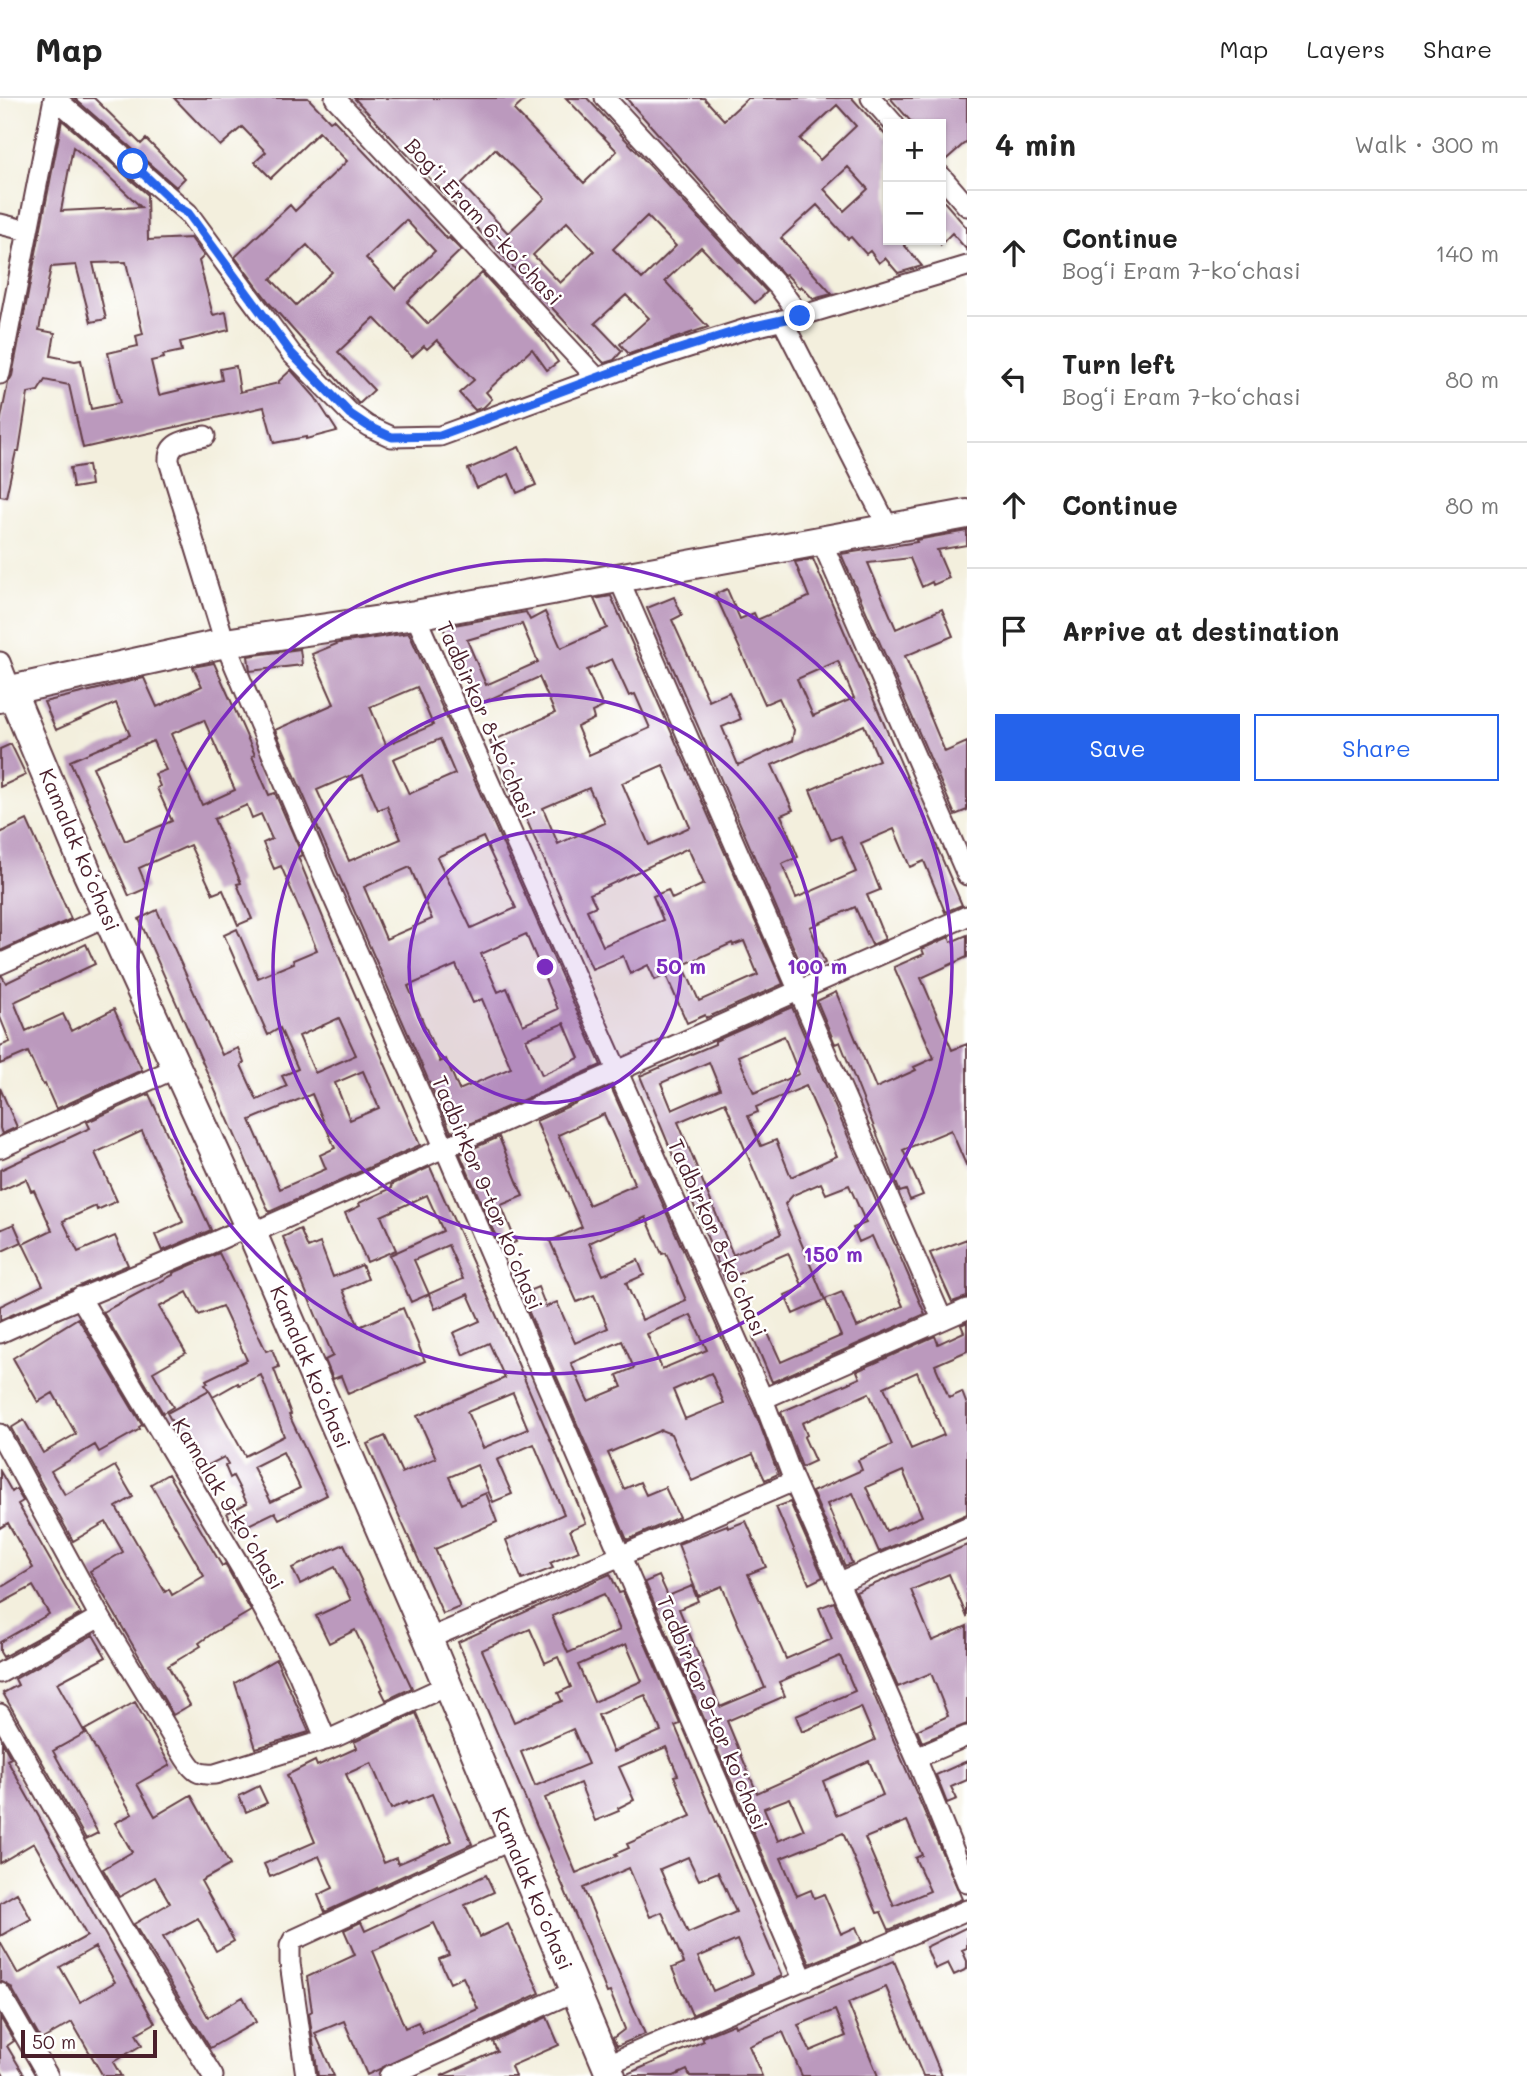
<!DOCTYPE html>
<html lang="en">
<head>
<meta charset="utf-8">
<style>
  :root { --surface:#fff; --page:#f2f2f2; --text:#222; --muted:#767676; --line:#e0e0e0; --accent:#2563eb }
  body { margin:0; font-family:Mali,sans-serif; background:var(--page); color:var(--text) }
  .controls { position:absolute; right:21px; top:21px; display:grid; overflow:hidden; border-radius:0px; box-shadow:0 2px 5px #0004 }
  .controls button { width:63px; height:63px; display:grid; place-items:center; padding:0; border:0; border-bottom:2px solid var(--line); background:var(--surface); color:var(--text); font:35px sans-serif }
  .scale { position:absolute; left:21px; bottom:18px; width:136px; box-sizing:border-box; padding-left:7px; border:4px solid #4a1f2b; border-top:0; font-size:19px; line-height:24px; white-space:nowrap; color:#4a1f2b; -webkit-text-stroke:5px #fff; paint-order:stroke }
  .stop { position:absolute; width:21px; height:21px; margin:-16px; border:5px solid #2563eb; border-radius:50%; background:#fff }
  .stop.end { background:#2563eb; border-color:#fff; box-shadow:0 2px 7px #0008 }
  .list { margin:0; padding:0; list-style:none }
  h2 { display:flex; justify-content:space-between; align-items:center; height:91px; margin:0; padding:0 28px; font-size:30px }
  h2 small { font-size:23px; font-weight:400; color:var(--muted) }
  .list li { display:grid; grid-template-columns:46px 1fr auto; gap:21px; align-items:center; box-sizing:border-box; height:126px; padding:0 28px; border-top:2px solid var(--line) }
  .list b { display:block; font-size:26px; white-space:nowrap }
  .list p { margin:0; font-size:23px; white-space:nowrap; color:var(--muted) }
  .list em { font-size:23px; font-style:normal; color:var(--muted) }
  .actions { display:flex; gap:14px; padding:21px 28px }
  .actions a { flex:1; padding:16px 0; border:2px solid var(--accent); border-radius:0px; text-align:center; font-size:24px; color:var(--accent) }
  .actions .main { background:var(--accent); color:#fff }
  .icon { flex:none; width:38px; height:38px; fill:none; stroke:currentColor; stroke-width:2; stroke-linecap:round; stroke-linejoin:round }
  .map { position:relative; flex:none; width:967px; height:1978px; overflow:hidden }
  header { display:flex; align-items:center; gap:42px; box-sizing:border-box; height:98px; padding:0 35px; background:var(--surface); border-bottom:2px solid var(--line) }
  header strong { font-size:33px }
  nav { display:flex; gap:38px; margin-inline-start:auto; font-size:24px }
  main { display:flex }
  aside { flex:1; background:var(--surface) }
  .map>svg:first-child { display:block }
  .building { fill:#bb99bd; fill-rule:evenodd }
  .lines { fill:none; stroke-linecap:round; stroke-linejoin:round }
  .street-casing { stroke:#633e46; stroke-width:23 }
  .secondary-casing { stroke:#633e46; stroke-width:32 }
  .street { stroke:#fff; stroke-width:19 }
  .secondary { stroke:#fff; stroke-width:28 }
  .route { stroke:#2563eb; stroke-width:9 }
  .ring { fill:none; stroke:#7b2cbf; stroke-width:3.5 }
  .labels { text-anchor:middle; stroke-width:5; stroke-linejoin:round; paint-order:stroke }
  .street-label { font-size:21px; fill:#4a1f2b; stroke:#fff }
  .centre { fill:#7b2cbf; stroke:#fff; stroke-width:3.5 }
  .ring-label { font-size:21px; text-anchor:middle; font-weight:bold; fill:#7b2cbf; stroke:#fff; stroke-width:5; stroke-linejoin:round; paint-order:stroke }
</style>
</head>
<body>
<header>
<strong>Map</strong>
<nav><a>Map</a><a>Layers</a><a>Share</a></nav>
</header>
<main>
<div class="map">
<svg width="967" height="1978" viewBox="0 0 967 1978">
  <rect width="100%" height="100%" fill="#fff"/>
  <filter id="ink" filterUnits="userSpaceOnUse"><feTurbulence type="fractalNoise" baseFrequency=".0143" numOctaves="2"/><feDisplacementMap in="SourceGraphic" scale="14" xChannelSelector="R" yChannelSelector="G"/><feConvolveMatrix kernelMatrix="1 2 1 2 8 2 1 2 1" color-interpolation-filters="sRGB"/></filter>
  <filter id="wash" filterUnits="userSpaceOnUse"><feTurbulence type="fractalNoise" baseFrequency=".00686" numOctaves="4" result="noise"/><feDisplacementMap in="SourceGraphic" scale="28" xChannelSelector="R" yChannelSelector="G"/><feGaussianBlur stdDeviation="1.57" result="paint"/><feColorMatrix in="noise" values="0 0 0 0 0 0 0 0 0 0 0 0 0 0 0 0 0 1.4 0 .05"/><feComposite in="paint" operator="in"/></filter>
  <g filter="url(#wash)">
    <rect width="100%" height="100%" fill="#f3efdd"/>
    <g id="blocks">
      <path class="building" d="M74,0H94L141,46L146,41L185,80L176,89Z
        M174,0H308L330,23L333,21L447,141L449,140L461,152L407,204L428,226L482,175L539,237L558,264L547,272L532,251L486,294L492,301L484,309L475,312L459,295L474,282L437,242L427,251L424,248L412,259L374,220L338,254L374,292L359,306L271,207L235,159L290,107L295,113L347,63L319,34L271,80L255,64L266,54L242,29L220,48ZM406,122L435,153L395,191L366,160ZM307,147L332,174L296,207L271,181Z
        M354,0H527L514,12L584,85L617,53L566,0H587L767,194L755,205L701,149L665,183L708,229L629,256L620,246L649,220L626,197L595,225L622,253L614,262L604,265ZM495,51L545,100L508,135L461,86ZM647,118L676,148L642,181L613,151ZM567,124L594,153L560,185L533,157Z
        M626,0H704L724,22L748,0H852L888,40V142H900L922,168L898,175L885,160L879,165L870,153L866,156L851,139L848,141L817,107L781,140L832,196L813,201L801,188L799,190L786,176L784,177ZM837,7L856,28L820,62L800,41ZM848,69L868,91L844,113L824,91Z
        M890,0H967V43L941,66V26H913Z
        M62,22L147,96L148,142L191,140L204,158L199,163L213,217L226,214L229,232L180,244L182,253L163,257L164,260L151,263L159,297L222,282L220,271L236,268L240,294L279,285L278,284L291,272L315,299L337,333L306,341V339L274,345L264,309L83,350L69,287L45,282L38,293L28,295L19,353H16L6,399L0,398V325L8,285L12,278ZM73,49L103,73L141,109L61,113ZM126,164L143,236L136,238L138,248L108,255L120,305L91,311L81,262L75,263L51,258L55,235L39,232L51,169L76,167L91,224L106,221L93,165Z
        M941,100L967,130V152L952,135L941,146Z
        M519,349L536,387L517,395L509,376L477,390L468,371Z
        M88,367L91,387L73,390L70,370Z
        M967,433V447L937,452L949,480L933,487L932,484L922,489L910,460L868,465L896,531L942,511L953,538L905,558L945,654L967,644V712L955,717L841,456L917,444L916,442Z
        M813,461L962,807L945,814L924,763L910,769L894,731L861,745L880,792L867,797L885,841L872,847L855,809L810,829L825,865L804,874L647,510L674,499L682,517L672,522L709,603L729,594L741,621L722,629L738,667L792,643L794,632L779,600L765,606L715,496L727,491L740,521L754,515L757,522L809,499L795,464ZM838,563L854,600L813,618L797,581ZM864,627L879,662L810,692L831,742L841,738L856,774L796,800L782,766L798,759L781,717L793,712L772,667Z
        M611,498L783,886L706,920L705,917L687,925L666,877L655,882L648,867L630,876L623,858L592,871L521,709L515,712L509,700L512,699L490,644L555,615L539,579L475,608L443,529L526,514L530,522L545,514L561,550L607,530L594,501ZM522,526L538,564L486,587L467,542ZM612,561L629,598L635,596L650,630L589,657L577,629L594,621L592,614L603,609L587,572ZM663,667L690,729L649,747L622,685ZM589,690L605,725L558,746L543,710ZM688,750L704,786L672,801L668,792L653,798L663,822L603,848L587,812L596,808L590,796ZM744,843L758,877L699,903L683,867L732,845L733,847Z
        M409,535L601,967L451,1034L275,632L334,606L312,556L339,545ZM417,589L433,627L386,647L370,609ZM440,641L455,676L409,696L393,661ZM363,677L378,712L387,708L401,741L349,763L317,692L349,678L351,682ZM483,739L516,810L471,830L437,759ZM410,769L432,821L386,841L364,789ZM526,836L558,911L523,927L507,890L498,894L481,856ZM456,867L473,905L482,901L511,970L459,992L446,961L440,964L408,888ZM564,925L579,960L542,977L526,941Z
        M300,551L302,567L250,573L248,558Z
        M214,565L255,657L252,658L269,697L275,695L302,757L298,759L347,878L420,1047L269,1114L139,821L157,812L222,957L238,950L244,965L241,967L257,1002L287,988L282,978L298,971L280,930L268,937L224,837L237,831L258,880L294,865L293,862L317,852L281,768L274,771L263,745L272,741L261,716L252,720L247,707L214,721L241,785L237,786L252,821L238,827L223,792L213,796L190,747L139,770L147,790L129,798L70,663L130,637L116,605L56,632L44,604L144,580L157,609L202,588L193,569ZM204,622L235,692L202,707L171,636ZM153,643L166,672L155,676L160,688L157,690L172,723L125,743L93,669ZM339,920L356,957L315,975L299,938ZM363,973L379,1010L350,1022L335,985ZM312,996L335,1050L320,1057L326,1071L280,1091L250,1022Z
        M11,646L26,677L0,689V651Z
        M27,722L71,821L0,853V735Z
        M967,837V859L921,880L952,952L967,946V1069L951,1032L903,1052L923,1097L910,1102L906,1092L900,1094L840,944L835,946L817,903L836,894L876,990L916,972L914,969L934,960L894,869L924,856L922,851L949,839L951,844Z
        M86,846L95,866L14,904L26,933L63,916L71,933L114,911L142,972L56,1011L45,986L43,987L28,954L0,966V948L10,944L0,919V878H2L6,885Z
        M792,909L925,1216L772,1284L753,1239L767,1233L781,1264L841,1238L825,1201L842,1194L857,1229L903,1208L872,1138L859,1144L853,1130L866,1125L849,1087L826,1096L821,1085L793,1097L785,1106L825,1202L793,1216L785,1197L803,1189L788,1155L725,1182L640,978L715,946V943ZM784,938L799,976L754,995L738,958ZM709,964L720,991L672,1012L661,985ZM806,988L837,1058L791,1079L776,1042L761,1048L748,1018L758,1014L756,1009ZM725,1004L781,1136L733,1157L678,1024Z
        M611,989L759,1324L778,1376L765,1382L753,1356L692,1383L671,1336L661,1332L608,1355L624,1391L640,1384L646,1397L665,1389L679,1419L627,1442L521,1196L538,1189L546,1209L557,1204L575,1245L608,1230L594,1197L577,1204L550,1143L582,1129L536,1023ZM604,1016L635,1087L589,1107L558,1037ZM646,1119L662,1156L666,1155L686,1202L642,1222L626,1185L644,1177L638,1162L603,1177L589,1145ZM691,1217L707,1252L662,1271L647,1236ZM622,1243L634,1270L617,1277L622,1289L588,1303L571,1265ZM711,1275L724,1305L685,1321L673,1292Z
        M0,990L17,1029L2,1036L0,1030Z
        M149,996L211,1132L162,1153L155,1137L183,1124L142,1033L95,1055L117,1103L97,1112L96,1108L63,1123L78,1154L115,1138L128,1167L0,1222V1208L43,1187L23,1146L52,1132L34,1092L31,1093L26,1081L0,1093V1072L90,1030L87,1024Z
        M499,1039L523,1098L501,1107L516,1144L501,1150L460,1056Z
        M430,1069L518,1266L586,1425L570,1432L579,1453L550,1465L553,1470L522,1482L506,1442L564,1416L534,1346L497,1362L512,1396L493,1404L477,1367L449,1379L461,1406L486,1395L497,1424L435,1451L460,1509L443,1516L367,1346L385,1338L402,1375L436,1360L417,1318L505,1280L489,1245L463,1257L459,1247L453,1235L480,1223L468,1196L435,1211L429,1196L411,1204L390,1157L443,1133L427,1097L381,1118L396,1152L367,1164L345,1115L360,1108L359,1105L392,1090L391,1087ZM448,1147L463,1181L429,1196L414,1162ZM513,1295L528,1331L483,1350L467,1314Z
        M14,1126L22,1144L0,1154V1132Z
        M300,1131L308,1150L320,1145L333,1179L362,1167L368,1181L343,1192L359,1229L403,1210L425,1263L348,1296L341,1278L333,1281L325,1262L333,1258L283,1139Z
        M967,1141V1199L952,1204L930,1155Z
        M219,1155L266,1253L272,1251L279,1269L274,1271L291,1316L289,1317L327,1397L279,1421L275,1414L236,1433L227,1415L247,1405L233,1378L230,1380L225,1368L228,1366L224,1359L199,1372L167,1315L209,1292L245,1358L284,1338L261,1277L239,1287L238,1285L213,1299L205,1286L208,1285L206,1282L247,1262L222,1208L199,1217L187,1194L159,1209L186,1255L153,1274L173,1309L163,1315L103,1214L173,1177V1175ZM283,1354L300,1390L271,1404L253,1369Z
        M78,1220L142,1327L139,1329L140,1331L99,1354L95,1347L51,1373L65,1397L115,1368L133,1399L116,1409L165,1494L169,1491L172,1497L204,1478L151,1386L168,1376L222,1468L225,1466L251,1513L213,1535L199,1545L201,1548L168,1568L190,1607L173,1617L90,1473L123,1454L106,1424L73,1443L11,1330L24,1322L43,1355L76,1336L53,1295L38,1304L13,1260Z
        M967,1224V1253L935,1267L949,1300L962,1294L967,1307V1416L879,1454L853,1395L827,1406L852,1465L845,1468L812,1394L862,1372L858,1362L892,1347L869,1295L802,1325L807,1337L804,1339L815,1363L802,1369L781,1314L860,1280L857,1273L935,1238L938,1246L964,1234L961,1227ZM917,1274L944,1337L911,1351L884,1289ZM903,1373L922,1418L886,1433L866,1389Z
        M0,1373L12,1394L16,1391L23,1403L18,1406L81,1516L3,1559L0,1554V1544L49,1516L33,1488L0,1506V1490L33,1470L8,1425L0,1430Z
        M790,1404L823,1479L809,1486L776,1409Z
        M746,1423L766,1469L748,1476L786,1561L832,1541L819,1510L834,1504L962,1801L889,1832L881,1814L877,1815L843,1735L781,1760L797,1798L811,1792L814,1800L824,1796L841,1836L856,1829L862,1844L810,1866L645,1484L659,1478L668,1498L692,1488L698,1503L679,1511L720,1609L765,1590L722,1488L698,1498L678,1446L727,1427L728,1430ZM840,1558L855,1593L796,1618L802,1634L861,1609L875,1642L757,1695L727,1623L785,1598L779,1584ZM869,1663L883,1697L836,1717L823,1683ZM790,1700L804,1732L778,1743L764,1710ZM907,1723L922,1757L915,1760L930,1793L894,1808L865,1740Z
        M344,1446L412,1590L386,1602L381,1592L383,1591L355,1532L329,1545L316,1518L351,1502L335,1469L300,1486L292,1470Z
        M967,1447V1519L949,1476L911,1492L932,1543L967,1528V1626L922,1644L917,1632L948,1618L931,1575L898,1589L856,1494Z
        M610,1476L619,1495L623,1494L680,1626L675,1628L782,1878L692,1917L672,1870L684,1865L662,1814L650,1819L629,1770L583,1790L645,1936L617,1948L613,1940L625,1931L610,1894L607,1895L587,1844L458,1544ZM604,1496L620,1532L568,1555L552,1518ZM530,1531L545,1565L558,1559L571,1589L558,1595L562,1603L514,1624L482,1552ZM626,1546L642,1583L594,1604L578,1567ZM645,1597L661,1633L613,1654L598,1617ZM573,1631L588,1666L535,1688L521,1654ZM666,1649L678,1677L674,1678L691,1718L627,1746L629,1750L615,1756L617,1758L576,1775L545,1700L580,1685L595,1723L619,1713L618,1710L634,1702L619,1669ZM688,1759L699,1782L718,1774L736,1814L688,1835L660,1771ZM737,1842L752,1876L713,1893L698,1859Z
        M93,1537L106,1559L57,1585L85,1635L53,1653L98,1735L86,1741L3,1595L18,1587L15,1581Z
        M276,1561L309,1634L256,1650L235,1585Z
        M135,1604L170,1667L137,1686L155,1718L191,1697L230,1767L201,1783L234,1843L216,1853L198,1820L163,1839L208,1919L243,1899L256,1924L210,1950L134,1826L170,1805L155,1779L119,1799L103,1771L132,1754L115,1725L132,1716L85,1632Z
        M416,1615L472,1746L325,1814L318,1797L333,1790L319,1758L270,1779L264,1766L315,1744L287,1677L315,1663L317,1668L357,1650L354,1644ZM371,1665L391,1711L407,1704L408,1706L432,1696L452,1743L398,1766L396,1760L384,1765L346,1676Z
        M2,1644L11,1660L7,1662L155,1925L136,1936L142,1947L113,1964L121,1978H103L72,1924L41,1942L11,1889L0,1883V1844L18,1876L87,1838L34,1745L0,1765ZM95,1849L115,1884L80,1904L60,1869Z
        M967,1663V1682L951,1689L957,1701L947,1705L936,1677Z
        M259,1688L267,1705L246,1714L239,1698Z
        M486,1777L494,1794L465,1807L480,1839L508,1826L540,1895L367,1977L344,1923L315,1935L334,1978H318L309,1915L312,1913L307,1879L355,1857L344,1832L361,1824L365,1833ZM434,1825L449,1857L439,1861L450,1885L463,1879L478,1911L423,1935L418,1924L405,1930L373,1853Z
        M17,1795L31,1821L0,1838V1805Z
        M967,1829V1850L962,1852L967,1863V1871L954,1877L948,1865L935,1871L926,1849Z
        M894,1863L942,1978H923L886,1889L848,1905L878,1978H802L783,1934L749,1948L762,1978H690L687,1972L674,1978H627V1976L704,1943L702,1939L734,1926L735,1929ZM835,1912L846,1938L810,1953L798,1927Z
        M0,1919L14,1943L7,1948L25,1978H4L0,1971Z
        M547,1919L559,1947L511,1968L515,1978H441L497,1953L493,1944Z"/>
    </g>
  </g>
  <g filter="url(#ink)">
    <use href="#blocks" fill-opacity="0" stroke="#633e46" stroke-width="2"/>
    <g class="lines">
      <g class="street-casing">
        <path id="street" d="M55,0L188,115L291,255L350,315L368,328L392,339L440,338L648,262L746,231L800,218L967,168
          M335,0L596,279
          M605,0L778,188L800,218
          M871,0L894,26
          M941,78L967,108
          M0,126L28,133
          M782,222L889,431
          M0,276L54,0
          M205,338C188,342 168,343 169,363L225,545L326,783L445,1051L804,1883
          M821,442L967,777
          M618,479L942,1221
          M415,517L763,1301L794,1383L916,1660L967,1785
          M0,564L11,592
          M0,866L107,818
          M0,1050L176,970
          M252,1135L967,818
          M80,1199L243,1473L298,1575L326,1642
          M0,1235C82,1197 167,1167 249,1128
          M763,1301L967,1211
          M0,1336L100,1519L0,1575
          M840,1484L967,1429
          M100,1519L185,1660C194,1674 198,1677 215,1676L335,1639L446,1588
          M428,1541L794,1383
          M0,1616L139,1859L213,1978
          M916,1660L967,1638
          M0,1895L48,1978
          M606,1967L967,1812
          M306,1978L290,1865V1848L293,1842L511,1742
          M389,1978L575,1893"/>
      </g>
      <g class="secondary-casing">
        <path id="secondary" d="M11,592L86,772L252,1135L428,1541L611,1978
          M0,600L11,592L225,545L415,517L967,416"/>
      </g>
      <use href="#street" class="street"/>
      <use href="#secondary" class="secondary"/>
    </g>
  </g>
  <g class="lines" filter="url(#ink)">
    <path class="route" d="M133,66L178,109L188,115L291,255L350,316L368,328L392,339L440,338L648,261L746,230L800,218"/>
  </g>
  <circle cx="545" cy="869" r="136" fill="#7b2cbf" fill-opacity=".12"/>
  <g class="ring">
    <circle cx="545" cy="869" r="136"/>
    <circle cx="545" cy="869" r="272"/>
    <circle cx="545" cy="869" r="407"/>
  </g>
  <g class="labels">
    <g class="street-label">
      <text transform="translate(483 124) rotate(47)" y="7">Bogʻi Eram 6-koʻchasi</text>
      <text transform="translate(486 622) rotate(66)" y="7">Tadbirkor 8-koʻchasi</text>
      <text transform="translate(79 752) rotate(67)" y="7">Kamalak koʻchasi</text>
      <text transform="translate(487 1095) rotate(67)" y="7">Tadbirkor 9-tor koʻchasi</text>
      <text transform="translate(717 1140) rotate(66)" y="7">Tadbirkor 8-koʻchasi</text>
      <text transform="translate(310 1269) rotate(67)" y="7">Kamalak koʻchasi</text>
      <text transform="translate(228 1406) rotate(59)" y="7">Kamalak 9-koʻchasi</text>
      <text transform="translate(712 1615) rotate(67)" y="7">Tadbirkor 9-tor koʻchasi</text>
      <text transform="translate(532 1791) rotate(67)" y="7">Kamalak koʻchasi</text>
    </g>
  </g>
  <circle cx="545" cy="869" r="10" class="centre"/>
  <g class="ring-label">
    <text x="681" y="876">50 m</text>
    <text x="817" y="876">100 m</text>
    <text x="833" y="1164">150 m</text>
  </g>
</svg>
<div class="controls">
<button>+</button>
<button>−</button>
</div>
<div class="scale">50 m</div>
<div class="stop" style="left:133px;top:66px"></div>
<div class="stop end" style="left:800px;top:218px"></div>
</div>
<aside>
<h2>4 min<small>Walk · 300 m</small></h2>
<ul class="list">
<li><svg class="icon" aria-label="ahead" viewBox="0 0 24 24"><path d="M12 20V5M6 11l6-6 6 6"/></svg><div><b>Continue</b><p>Bogʻi Eram 7-koʻchasi</p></div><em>140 m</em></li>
<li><svg class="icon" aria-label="left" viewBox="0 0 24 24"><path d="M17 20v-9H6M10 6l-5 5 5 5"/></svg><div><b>Turn left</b><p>Bogʻi Eram 7-koʻchasi</p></div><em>80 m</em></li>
<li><svg class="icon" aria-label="ahead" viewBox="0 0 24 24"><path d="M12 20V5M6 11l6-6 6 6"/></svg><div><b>Continue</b></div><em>80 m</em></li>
<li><svg class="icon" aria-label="arrive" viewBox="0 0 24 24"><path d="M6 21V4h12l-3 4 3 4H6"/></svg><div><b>Arrive at destination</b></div></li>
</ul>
<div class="actions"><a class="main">Save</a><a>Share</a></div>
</aside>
</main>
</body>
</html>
